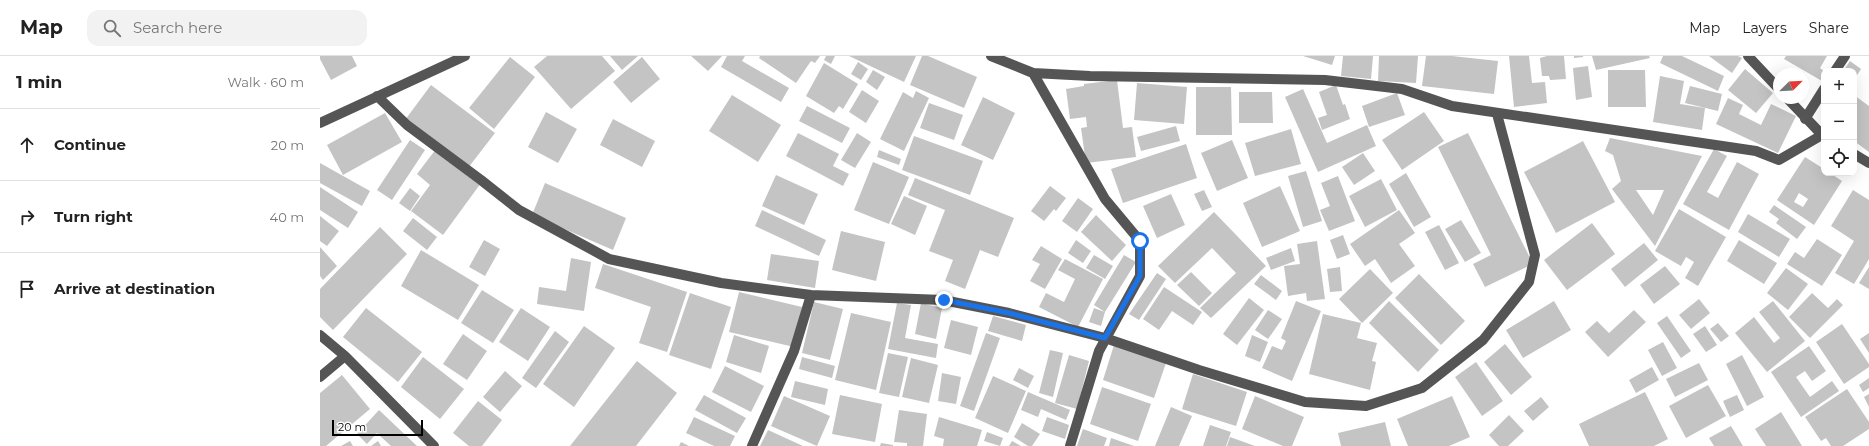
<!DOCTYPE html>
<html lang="en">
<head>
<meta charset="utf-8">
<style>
  :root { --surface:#fff; --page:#f2f2f2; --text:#222; --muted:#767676; --line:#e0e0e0 }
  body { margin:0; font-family:Montserrat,sans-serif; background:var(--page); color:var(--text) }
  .controls { position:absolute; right:12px; top:12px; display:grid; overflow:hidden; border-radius:8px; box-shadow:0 4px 16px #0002 }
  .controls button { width:36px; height:36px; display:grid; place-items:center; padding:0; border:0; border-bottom:1px solid var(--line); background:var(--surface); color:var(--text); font:20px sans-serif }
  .compass { position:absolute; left:1453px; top:12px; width:36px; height:36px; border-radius:50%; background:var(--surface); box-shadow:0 4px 16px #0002; rotate:66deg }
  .scale { position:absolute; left:12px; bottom:10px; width:91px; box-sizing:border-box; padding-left:4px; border:2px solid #000; border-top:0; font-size:11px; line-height:14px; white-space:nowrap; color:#000; -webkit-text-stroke:3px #fff; paint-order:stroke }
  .stop { position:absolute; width:12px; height:12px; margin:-9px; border:3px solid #1a73e8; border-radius:50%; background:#fff }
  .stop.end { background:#1a73e8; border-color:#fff; box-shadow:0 1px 4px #0008 }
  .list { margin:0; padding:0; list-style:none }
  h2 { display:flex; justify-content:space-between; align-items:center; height:52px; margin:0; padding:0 16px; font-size:17px }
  h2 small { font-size:13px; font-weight:400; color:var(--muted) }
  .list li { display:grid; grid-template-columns:26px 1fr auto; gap:12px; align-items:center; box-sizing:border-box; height:72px; padding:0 16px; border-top:1px solid var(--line) }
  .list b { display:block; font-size:15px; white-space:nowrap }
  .list em { font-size:13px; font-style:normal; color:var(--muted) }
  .icon { flex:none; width:22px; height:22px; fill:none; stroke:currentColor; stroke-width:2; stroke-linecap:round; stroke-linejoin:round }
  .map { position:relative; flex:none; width:1549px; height:390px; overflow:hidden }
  header { display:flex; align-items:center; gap:24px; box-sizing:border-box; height:56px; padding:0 20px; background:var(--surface); border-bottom:1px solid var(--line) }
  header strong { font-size:19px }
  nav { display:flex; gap:22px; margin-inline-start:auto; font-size:14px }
  .search { width:280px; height:36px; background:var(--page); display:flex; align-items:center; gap:10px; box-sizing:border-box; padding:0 14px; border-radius:12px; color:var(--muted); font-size:15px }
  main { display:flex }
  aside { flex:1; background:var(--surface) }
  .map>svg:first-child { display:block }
  .building { fill:#c4c4c4; fill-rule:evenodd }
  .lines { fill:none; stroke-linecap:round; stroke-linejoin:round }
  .minor { stroke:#555; stroke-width:10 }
  .route { stroke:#1a73e8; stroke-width:5 }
</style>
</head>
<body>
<header>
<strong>Map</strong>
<div class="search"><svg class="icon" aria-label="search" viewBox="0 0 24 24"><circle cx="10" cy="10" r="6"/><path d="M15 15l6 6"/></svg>Search here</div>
<nav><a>Map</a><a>Layers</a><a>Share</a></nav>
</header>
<main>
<aside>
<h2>1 min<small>Walk · 60 m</small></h2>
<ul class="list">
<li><svg class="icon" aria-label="ahead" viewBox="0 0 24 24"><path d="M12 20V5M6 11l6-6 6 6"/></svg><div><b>Continue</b></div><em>20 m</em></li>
<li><svg class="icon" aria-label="right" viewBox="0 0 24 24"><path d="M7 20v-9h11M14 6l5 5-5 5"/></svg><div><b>Turn right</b></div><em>40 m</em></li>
<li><svg class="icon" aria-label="arrive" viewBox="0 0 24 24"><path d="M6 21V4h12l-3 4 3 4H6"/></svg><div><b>Arrive at destination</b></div></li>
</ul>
</aside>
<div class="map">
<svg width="1549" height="390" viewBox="0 0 1549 390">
  <rect width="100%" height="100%" fill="#fff"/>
  <path class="building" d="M0,0H32L37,10L11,24L0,3Z
    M227,0H282L295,15L251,53L214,11Z
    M290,0H318L302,14Z
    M371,0H402L388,15Z
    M407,0H425L422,5L469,32L461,46L401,11Z
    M440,0H500L495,7L491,5L476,27L439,2Z
    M506,0H515L511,8L504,4Z
    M529,0H596L584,26Z
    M602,0H608L657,21L644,52L590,29Z
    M983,0H1015L1012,9Z
    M1023,0H1053L1051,23L1021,20Z
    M1059,0H1098L1096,27L1058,25Z
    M1106,0H1132L1178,5L1174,38L1102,30Z
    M1189,0H1209L1212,27L1225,26L1227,47L1194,51Z
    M1227,0H1244L1246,23L1230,24L1229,20H1222L1220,2Z
    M1254,0H1263V1L1254,2Z
    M1272,0H1329L1330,2L1276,14Z
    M1343,0H1362L1404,20L1398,35L1340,7Z
    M1389,0H1418L1422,2L1412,17Z
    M1466,0H1507L1500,12L1504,15V21L1502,25L1464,3Z
    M190,1L215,21L174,73L149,52Z
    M322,1L340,23L311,47L293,26Z
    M1530,5L1541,13L1534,24V15H1523Z
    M538,6L548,13L541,24L531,18Z
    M504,7L538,28L523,53L519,50L514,57L486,40Z
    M1268,10L1272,41L1256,44L1253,12Z
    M1425,13L1453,37L1436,57L1408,34Z
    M553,14L565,21L557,34L546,26Z
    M1288,14H1325L1326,51H1288Z
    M1340,20L1364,25L1360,48L1385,52L1382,74L1333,66Z
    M797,24L803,72L812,71L816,101L766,107L761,72L767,71L766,61L750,63L746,33L764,30V28Z
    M817,27L867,31L864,68L814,64Z
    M111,29L175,77L148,112L85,64Z
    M1016,29L1023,49L1025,48L1030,63L1002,74L998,62L1007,59L999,36Z
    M1370,30L1402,38L1398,55L1365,47Z
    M876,31H911L912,79H876Z
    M983,33L1007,87L1047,69L1056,90L998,116L965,41Z
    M542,34L559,45L546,67L529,56Z
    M596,35L609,42L584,95L560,83L583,36L593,42Z
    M919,36H952L953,67H919Z
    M1077,37L1085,59L1049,71L1042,50Z
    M412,39L461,69L438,106L389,75Z
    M1534,39L1549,50V96L1534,85Z
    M663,41L695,57L673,104L641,89Z
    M1408,42L1423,49L1419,58L1441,69L1451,48L1476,60L1458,97L1396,68Z
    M609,47L643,59L634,84L600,72Z
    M487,50L530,72L522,87L479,65Z
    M226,56L257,73L238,107L208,91Z
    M1104,56L1124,85L1082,114L1062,84Z
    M65,57L82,86L23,119L7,89Z
    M293,63L335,85L322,111L280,89Z
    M856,70L860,85L821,95L817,81Z
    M971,73L981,108L935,120L925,87Z
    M478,77L519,98L513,110L529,118L523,130L466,100Z
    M537,77L551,86L535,112L521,104Z
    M1148,77L1213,208L1165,231L1153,208L1171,199L1118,91Z
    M594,80L663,105L650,139L582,114Z
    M1290,82L1382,100L1335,190L1292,133L1301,125L1293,99L1285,95ZM1316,134H1344L1333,159Z
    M90,84L105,94L72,144L57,134Z
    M912,84L928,122L897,135L881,97Z
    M1263,85L1295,146L1236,177L1204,116Z
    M866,88L877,122L803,147L791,113Z
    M116,93L161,127L123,179L91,155L110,129L97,118Z
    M1394,93L1407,100L1387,136L1398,142L1417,106L1439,118L1409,174L1363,148Z
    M559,94L581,103L579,109L557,101Z
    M1043,97L1055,115L1034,129L1022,111Z
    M1485,101L1504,113V117H1510L1522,125L1494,169L1457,144ZM1479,137L1488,143L1483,151L1474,146Z
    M553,106L589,121L569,168L534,154Z
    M0,107L50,135L42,150L0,127Z
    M986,115L1002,165L983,171L968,120Z
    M1086,117L1111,161L1094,171L1069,128Z
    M456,119L498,138L484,169L442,150Z
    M1018,120L1035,165L1009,175L1000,154L1010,150L1001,127Z
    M595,122L694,162L678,201L660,194L645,233L625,225L633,204L609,195L625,154L588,139Z
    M1061,123L1077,154L1045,171L1029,140Z
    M225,127L306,162L293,194L212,159Z
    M730,130L746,142L736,155L734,153L724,165L711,155Z
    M960,130L980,175L942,191L923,147Z
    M0,131L38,156L28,172L0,154Z
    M90,132L100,140L90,155L79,147Z
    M884,134L892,151L882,155L874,138Z
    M1533,134L1549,144V203L1534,228L1515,217L1534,185L1511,170Z
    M851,138L865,169L837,182L823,150Z
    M584,140L607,150L595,179L571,168Z
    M758,142L773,153L757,176L742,165Z
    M1454,149L1486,171L1477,183L1456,167L1459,163L1449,156Z
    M1359,153L1406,181L1378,230L1365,222L1374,206L1366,201L1361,210L1335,195Z
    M442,154L506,184L499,200L435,170Z
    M1079,154L1095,177L1079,188L1095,210L1071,227L1055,203L1045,210L1030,188Z
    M894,156L946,210L891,262L880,252L916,217L892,192L855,227L838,210Z
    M1428,158L1470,183L1459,201L1418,176Z
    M776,159L806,189L792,205L761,176Z
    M0,160L19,175L7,190L0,185Z
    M93,162L117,181L107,194L83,175Z
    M1141,164L1161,197L1145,206L1125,173Z
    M1272,167L1295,198L1247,234L1224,204Z
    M1119,169L1139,207L1125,214L1105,176Z
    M60,171L87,198L13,274L0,261V233Z
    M521,175L565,186L556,225L512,214Z
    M1023,179L1030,198L1017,203L1010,184Z
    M1497,183L1522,199L1502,230L1467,208L1475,196L1484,202Z
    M164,184L180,193L165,220L149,211Z
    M756,184L771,195L763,207L748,197Z
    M1419,184L1457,207L1444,228L1407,205Z
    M997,185L1005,243L987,245L986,237L968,240L964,210L980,208L977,188Z
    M1324,187L1338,204L1305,231L1291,213Z
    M721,190L742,203L725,233L710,225L720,208L712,204Z
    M0,191L17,210L3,224L0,220Z
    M971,192L975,205L951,214L946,202Z
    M101,194L159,229L138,264L81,230Z
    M451,198L499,205L495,232L447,224Z
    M774,199L793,210L785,223L766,212Z
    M804,199L816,206L785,256L774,249Z
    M251,202L271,206L264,255L217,248L219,231L246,235Z
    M745,203L783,223L758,271L719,251L726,237L744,246L755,223L738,214Z
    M283,208L367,236L347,296L319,287L331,251L275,232Z
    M1345,210L1360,228L1334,248L1320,229Z
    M1020,211L1022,235L1010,236L1007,213Z
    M1549,211V233L1539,227Z
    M1466,212L1488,228L1468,254L1447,237Z
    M1050,213L1073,237L1042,267L1019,243Z
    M871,216L892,237L879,250L857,229Z
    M837,217L846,223L819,264L809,258Z
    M1099,218L1145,265L1121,289L1075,242Z
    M941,219L962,235L956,244L934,228Z
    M844,231L882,256L873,269L852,255L839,274L823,263Z
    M162,234L194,254L173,287L141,267Z
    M419,236L482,251L474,291L409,276Z
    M370,237L411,251L391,313L349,299Z
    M1492,237L1508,252L1517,243L1523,249L1490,282L1469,261Z
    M929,242L944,254L917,289L903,278Z
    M1379,243L1390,257L1371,273L1359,259Z
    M976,245L1001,255L972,325L942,312L952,290L962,294L966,285L961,282Z
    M1069,245L1119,294L1098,316L1049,267Z
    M1234,245L1251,274L1203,302L1186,274Z
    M1453,245L1485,285L1447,316L1415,277L1434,261L1454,287L1460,282L1439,256Z
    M494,246L523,253L510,304L482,297Z
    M577,247L591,249L585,282L618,288L616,302L568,293Z
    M601,247L622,252L616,283L595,278Z
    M46,252L102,296L78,326L23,281Z
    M201,252L230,271L208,305L179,286Z
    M774,252L785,256L781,270L769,266Z
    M948,254L962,263L948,283L935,274Z
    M1314,254L1326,266L1288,301L1265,276L1277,265L1289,277Z
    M531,257L571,266L556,334L515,324Z
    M1003,258L1041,267L1037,282L1057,287L1052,305L1056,306L1050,334L989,318Z
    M673,260L706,269L702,285L668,275Z
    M1347,260L1371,295L1361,302L1337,267Z
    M631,264L658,271L651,299L624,292Z
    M1398,267L1409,280L1401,286L1390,273Z
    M1522,268L1549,308V311L1524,328L1496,286Z
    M264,270L295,292L254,351L223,328Z
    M1385,270L1397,289L1386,296L1373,278Z
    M235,275L249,286L216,332L202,322Z
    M666,277L680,282L654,355L640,350Z
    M1549,277V297L1540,283Z
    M143,278L167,295L147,324L123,308Z
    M414,279L449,290L441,317L406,306Z
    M932,279L948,286L940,306L925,300Z
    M1343,286L1357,312L1342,320L1328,294Z
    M1185,288L1212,321L1191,339L1164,306Z
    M794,289L846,307L834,342L783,324Z
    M1489,290L1506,315L1492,325L1485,315L1476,321L1490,341L1512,325L1519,335L1481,361L1451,316Z
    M730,294L743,297L733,341L719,337Z
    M568,297L588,301L579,341L559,337Z
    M749,299L769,305L757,353L735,347Z
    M1422,299L1444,341L1427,350L1406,308Z
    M103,301L144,333L120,363L81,331Z
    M482,301L515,310L512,322L479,313Z
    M591,302L618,309L609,347L582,341Z
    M317,305L357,337L316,390H250Z
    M1156,306L1183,345L1162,360L1135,321Z
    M1379,307L1388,324L1355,341L1346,323Z
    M405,310L444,330L431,356L392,336Z
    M1332,311L1339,324L1316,337L1309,324Z
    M699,312L714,320L708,332L693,324Z
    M185,315L202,330L180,356L163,341Z
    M622,317L641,321L636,348L618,345Z
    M873,318L927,336L916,370L862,353Z
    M22,319L50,353L6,390H0V337Z
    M673,320L706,335L688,377L655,362Z
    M1549,322V332L1543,336L1539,329Z
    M475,325L508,333L505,349L471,341Z
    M1388,329L1406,360L1366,382L1349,350Z
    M782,331L831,348L818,385L770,368Z
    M1527,333L1549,366V373L1523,390H1511L1506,382L1501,385L1485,361Z
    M708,336L750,354L746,364L721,353L718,361L701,354Z
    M1325,336L1348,383L1334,390H1269L1259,368Z
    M1549,338V351L1544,341Z
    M384,339L426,362L417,377L375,354Z
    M520,339L562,348L555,386L512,378Z
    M1417,339L1424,354L1410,361L1403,345Z
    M464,340L510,360L497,390L451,370Z
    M935,340L984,361L972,390H963L922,373Z
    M1132,340L1150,381L1129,390H1088L1077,363Z
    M1221,341L1229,351L1213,365L1204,355Z
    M158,345L182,364L162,390H149L133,377Z
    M851,351L872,360L859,390H835Z
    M59,354L97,390H71L57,377L47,388L37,378Z
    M579,354L607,358L603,390H587V387L574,386Z
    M1461,356L1482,390H1446L1435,373Z
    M1189,359L1204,375L1188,390H1179L1169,379Z
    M374,361L415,380L410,390H394L366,377Z
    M619,361L662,374L657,390H623L624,383L614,380Z
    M727,361L749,369L745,383L722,375Z
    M1065,366L1071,390H1021L1018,377Z
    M702,367L720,378L712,390H708L694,381Z
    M890,369L911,376L906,390H883Z
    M1411,370L1423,390H1394L1389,382Z
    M763,373L787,382L784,390H757Z
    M448,374L483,390H440Z
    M667,376L683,382L680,390L664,385Z
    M910,381L935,390H907Z
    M791,382L814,390H789Z
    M30,385L33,390H21Z
    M58,385L61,390H51Z
    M692,385L701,390H689Z
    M361,386L369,390H359Z
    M561,387L573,389V390H560Z"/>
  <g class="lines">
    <path class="minor" d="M671,0L713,17L770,20L1005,24L1082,33L1132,50L1436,95L1459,104L1502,79
      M1428,0L1459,33
      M1515,15L1525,0
      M713,17L785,143L820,185V220L779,295L750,390
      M57,40L87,69L161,124L199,154L289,203L401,227L491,239L623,244L689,257L785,282L879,314L985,346L1046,350L1102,332L1163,284L1209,226L1215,199L1177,58
      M1467,42L1504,81
      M1485,63L1504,33
      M0,67L145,0
      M1534,98L1549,107
      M0,279L25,300L114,390
      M0,321L25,300
      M432,390L474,295L491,239"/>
  </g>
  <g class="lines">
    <path class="route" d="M624,244L689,257L785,282L820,220V185"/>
  </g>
</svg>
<div class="controls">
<button>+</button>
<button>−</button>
<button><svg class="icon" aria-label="locate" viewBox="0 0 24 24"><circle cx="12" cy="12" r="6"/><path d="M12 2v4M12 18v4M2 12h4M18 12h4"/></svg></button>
</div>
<svg class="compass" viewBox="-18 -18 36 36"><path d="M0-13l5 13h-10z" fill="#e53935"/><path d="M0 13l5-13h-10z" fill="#767676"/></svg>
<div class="scale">20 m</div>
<div class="stop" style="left:820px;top:185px"></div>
<div class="stop end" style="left:624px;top:244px"></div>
</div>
</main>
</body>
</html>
